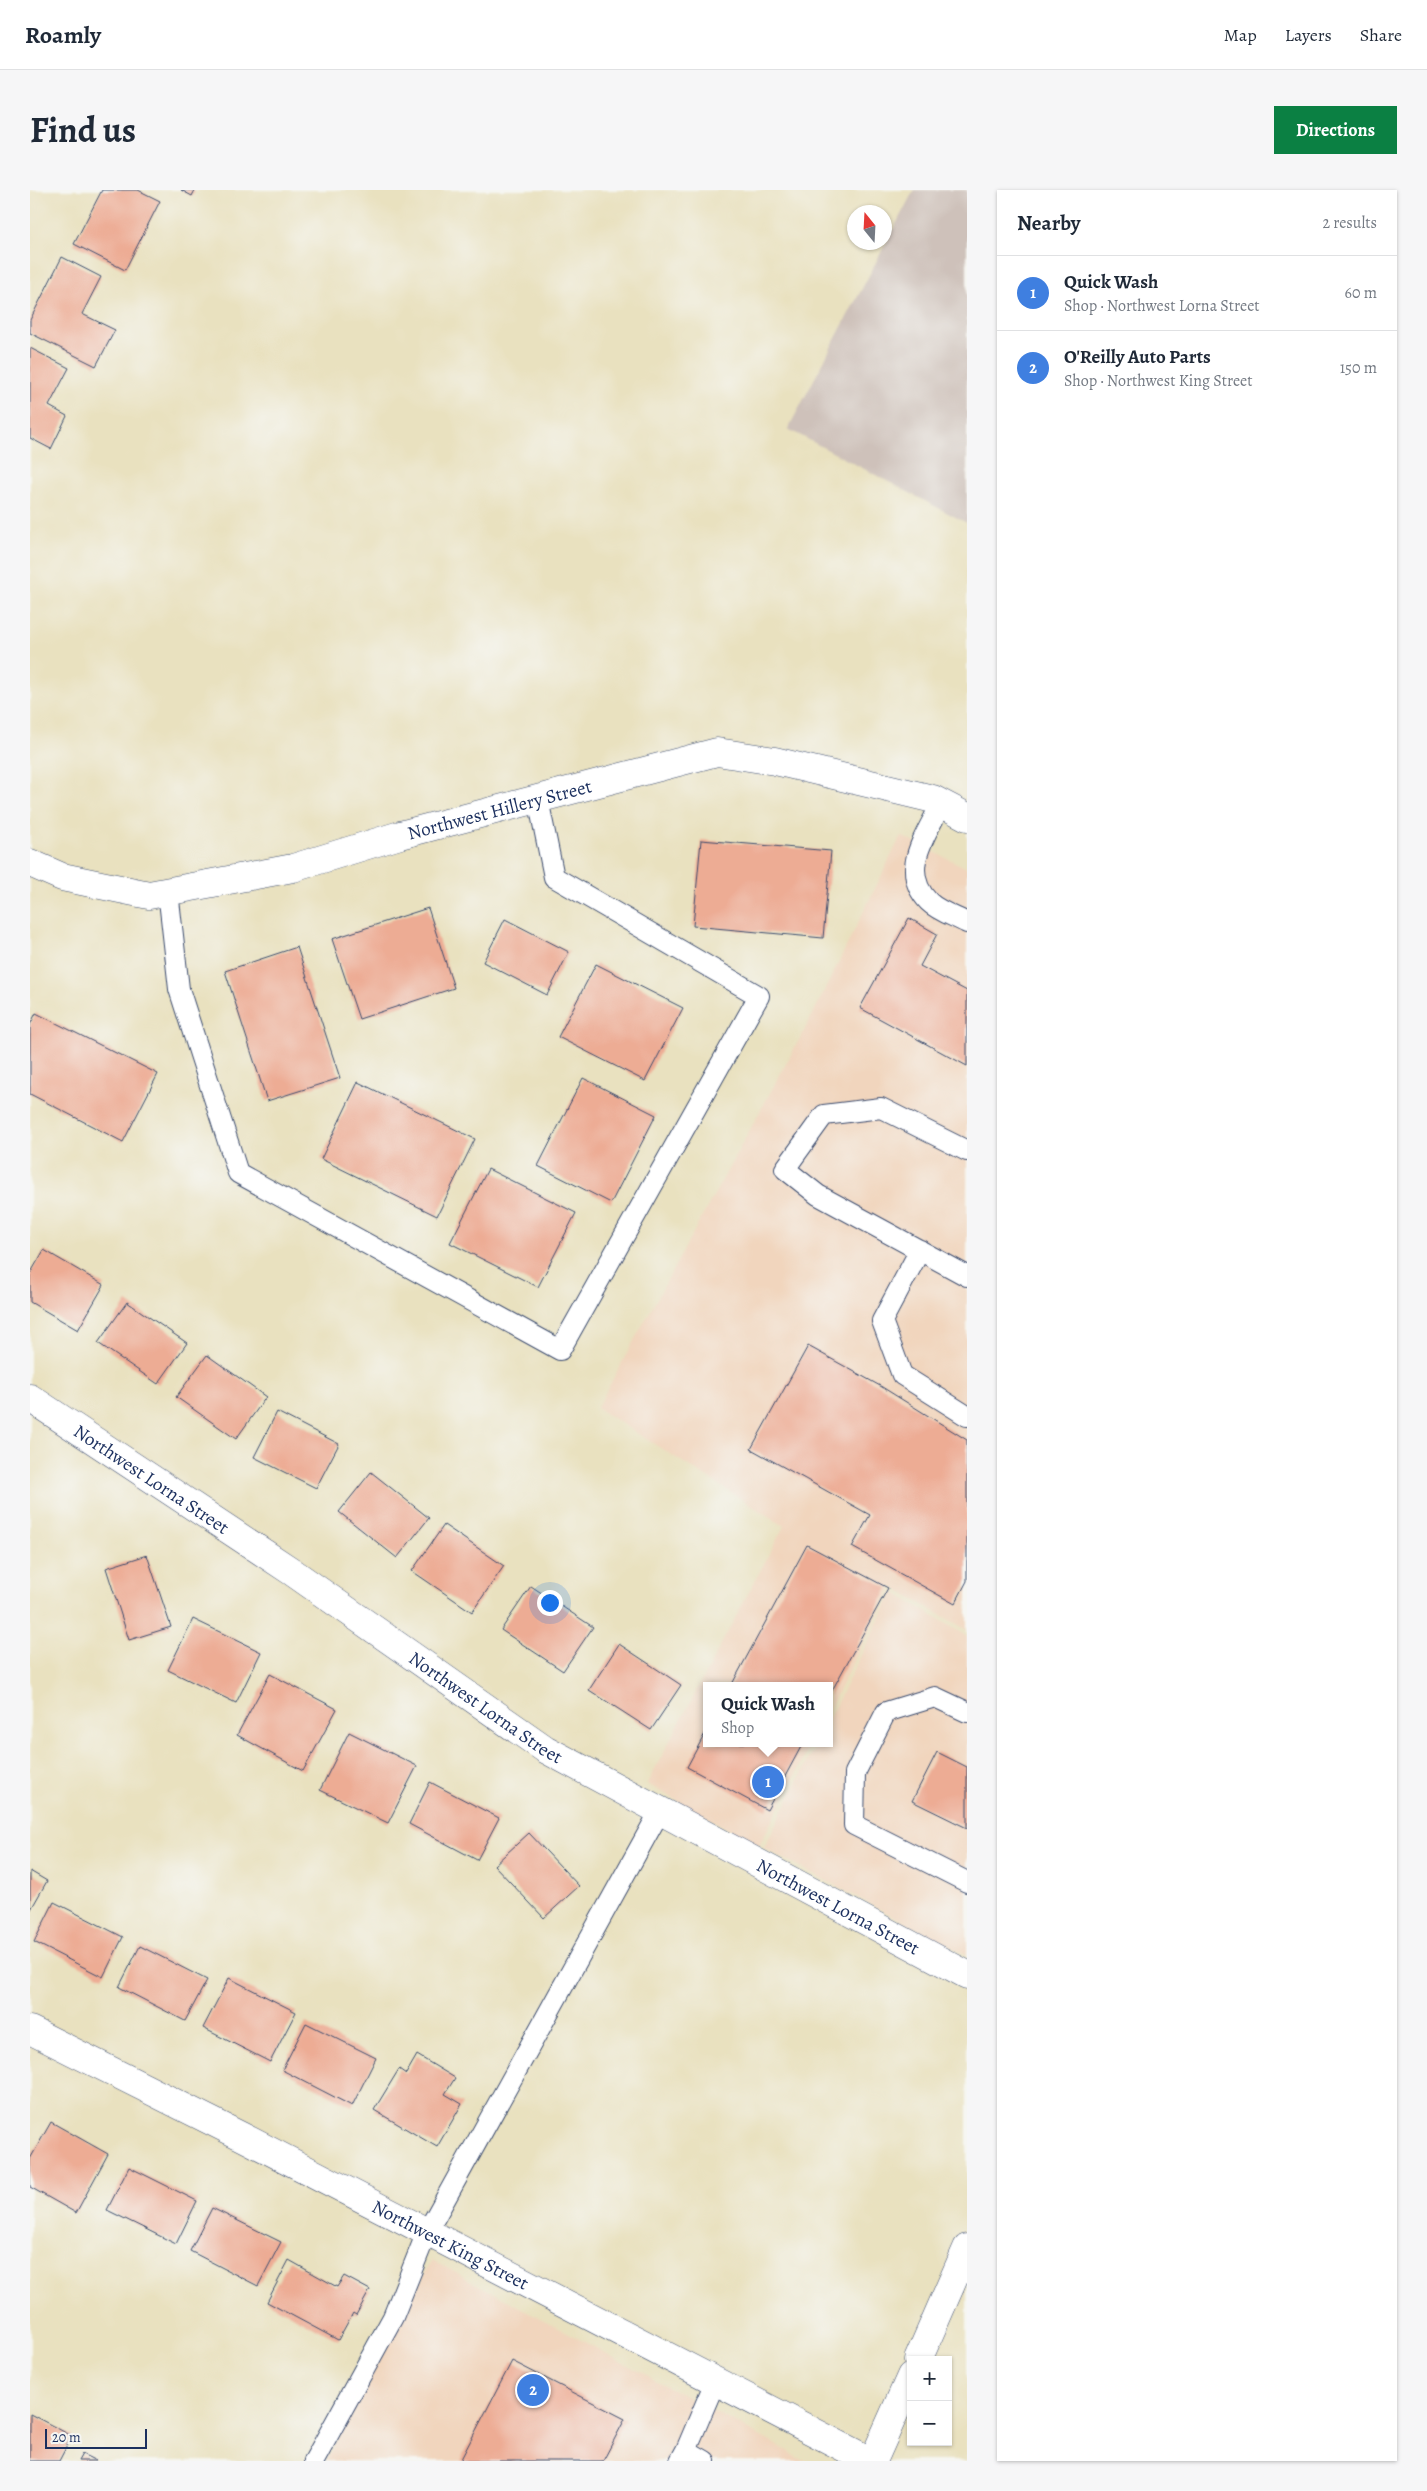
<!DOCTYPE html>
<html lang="en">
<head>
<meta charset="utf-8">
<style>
  :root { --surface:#fff; --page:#f6f6f7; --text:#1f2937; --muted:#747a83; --line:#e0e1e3; --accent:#0b8043 }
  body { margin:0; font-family:Alegreya,serif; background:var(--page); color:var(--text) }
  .controls { position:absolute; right:15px; bottom:15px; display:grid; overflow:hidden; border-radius:0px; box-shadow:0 1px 4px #0004 }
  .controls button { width:45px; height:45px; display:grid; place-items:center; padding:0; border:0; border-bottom:1px solid var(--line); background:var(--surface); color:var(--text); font:25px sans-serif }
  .compass { position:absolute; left:817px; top:15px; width:45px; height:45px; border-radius:50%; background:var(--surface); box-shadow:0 1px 4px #0004; rotate:342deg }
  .scale { position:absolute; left:15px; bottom:12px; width:102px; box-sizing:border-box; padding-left:5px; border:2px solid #1b2f5e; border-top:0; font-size:14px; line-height:18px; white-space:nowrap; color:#1b2f5e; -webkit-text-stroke:4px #f6f6f2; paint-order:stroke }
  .you { position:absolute; left:519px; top:1412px; width:18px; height:18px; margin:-12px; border:4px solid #fff; border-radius:50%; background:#1a73e8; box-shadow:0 0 0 8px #1a73e833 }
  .badge { display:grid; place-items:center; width:32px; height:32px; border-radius:50%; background:var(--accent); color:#fff; font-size:16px; font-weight:700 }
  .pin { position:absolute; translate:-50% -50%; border:2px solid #fff; box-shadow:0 1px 5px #0006 }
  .popup { position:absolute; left:673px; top:1492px; width:130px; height:65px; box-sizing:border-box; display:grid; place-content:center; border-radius:0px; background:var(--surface); filter:drop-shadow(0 1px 4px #0005); font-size:16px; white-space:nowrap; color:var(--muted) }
  .popup b { font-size:19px; color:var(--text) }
  .popup::after { content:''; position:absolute; left:50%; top:100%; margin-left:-10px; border:10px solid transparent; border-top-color:var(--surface) }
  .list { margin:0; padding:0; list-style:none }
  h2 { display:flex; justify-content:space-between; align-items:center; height:65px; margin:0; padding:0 20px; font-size:21px }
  h2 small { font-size:16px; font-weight:400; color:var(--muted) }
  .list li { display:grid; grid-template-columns:32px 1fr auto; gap:15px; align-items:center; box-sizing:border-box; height:75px; padding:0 20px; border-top:1px solid var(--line) }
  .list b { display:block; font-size:19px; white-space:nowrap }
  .list p { margin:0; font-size:16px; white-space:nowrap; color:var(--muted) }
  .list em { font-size:16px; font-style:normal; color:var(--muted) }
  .map { position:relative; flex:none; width:937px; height:2271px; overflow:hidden; border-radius:0px }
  header { display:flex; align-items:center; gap:30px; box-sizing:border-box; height:70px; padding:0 25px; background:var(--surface); border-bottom:1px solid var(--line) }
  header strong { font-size:24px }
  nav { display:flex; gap:28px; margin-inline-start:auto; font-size:18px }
  .intro { display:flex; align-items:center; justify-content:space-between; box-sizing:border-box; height:120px; padding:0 30px }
  h1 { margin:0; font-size:35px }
  .button { padding:12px 22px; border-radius:0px; background:var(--accent); color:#fff; font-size:18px; font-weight:700 }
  main { display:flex; gap:30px; padding:0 30px }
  aside { flex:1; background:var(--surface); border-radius:0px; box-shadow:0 1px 4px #0004 }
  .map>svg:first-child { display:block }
  .built { fill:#f1d5bd }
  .industrial { fill:#cec1ba }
  .building { fill:#edac94 }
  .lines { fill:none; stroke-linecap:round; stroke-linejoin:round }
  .service-casing { stroke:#3a4a6d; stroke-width:22 }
  .minor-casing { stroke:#3a4a6d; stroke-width:29 }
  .service { stroke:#fff; stroke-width:20 }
  .minor { stroke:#fff; stroke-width:28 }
  .labels { text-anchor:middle; stroke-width:5; stroke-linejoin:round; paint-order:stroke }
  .street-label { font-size:19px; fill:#1b2f5e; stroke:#f6f6f2 }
</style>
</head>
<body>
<header>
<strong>Roamly</strong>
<nav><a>Map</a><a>Layers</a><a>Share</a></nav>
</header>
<div class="intro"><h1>Find us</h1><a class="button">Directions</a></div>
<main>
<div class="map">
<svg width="937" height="2271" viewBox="0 0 937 2271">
  <rect width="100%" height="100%" fill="#f6f6f2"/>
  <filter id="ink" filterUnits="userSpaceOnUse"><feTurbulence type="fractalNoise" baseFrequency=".02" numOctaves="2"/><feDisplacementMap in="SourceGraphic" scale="10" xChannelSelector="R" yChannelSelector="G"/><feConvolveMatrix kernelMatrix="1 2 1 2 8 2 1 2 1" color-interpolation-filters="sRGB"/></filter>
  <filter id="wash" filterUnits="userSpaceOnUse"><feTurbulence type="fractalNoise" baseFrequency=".0096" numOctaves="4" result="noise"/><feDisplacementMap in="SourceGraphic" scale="20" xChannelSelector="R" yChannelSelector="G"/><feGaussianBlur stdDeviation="1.12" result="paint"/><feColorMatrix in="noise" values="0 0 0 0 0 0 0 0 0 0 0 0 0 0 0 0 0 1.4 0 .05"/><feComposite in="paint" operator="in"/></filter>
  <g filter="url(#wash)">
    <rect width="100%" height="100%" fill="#e9e1bf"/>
    <path class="built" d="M871,646L937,678V1440L862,1397L799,1519V1496H677V1553H782L729,1656L617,1594L754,1336L567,1218L779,832Z
      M863,1402L937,1446V1765L734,1658L787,1553H799V1528Z
      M402,2070L776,2271H296Z"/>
    <path class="industrial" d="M884,0H937V333L758,239Z"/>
    <g id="blocks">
      <path class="building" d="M72,0H108L130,11L95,80L44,54Z
        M151,0H165L162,6Z
        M32,67L71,87L52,124L85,140L66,176L0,143V130Z
        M0,158L39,178L19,216L37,226L21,259L0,248Z
        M671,650L801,661L793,748L663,736Z
        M398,718L424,798L329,829L302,749Z
        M879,728L907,744L890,776L937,801V876L830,818Z
        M475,729L539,762L517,805L453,772Z
        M267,757L310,888L237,911L195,781Z
        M566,774L653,818L615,891L528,847Z
        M6,823L128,884L93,952L0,904V835Z
        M553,888L626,925L581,1013L508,976Z
        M328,892L445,949L407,1026L291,969Z
        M458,979L546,1023L508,1097L420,1053Z
        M14,1060L74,1095L48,1140L0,1112V1084Z
        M97,1112L157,1153L128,1194L68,1153Z
        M778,1156L852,1197L937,1250V1391L925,1414L822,1357L840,1325L721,1259Z
        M177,1165L236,1207L206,1249L146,1207Z
        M247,1222L309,1254L286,1298L224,1267Z
        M341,1282L399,1328L367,1368L309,1322Z
        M414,1335L474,1376L442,1422L382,1381Z
        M777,1355L858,1398L799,1506V1496H701Z
        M117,1365L141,1437L99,1450L76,1378Z
        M501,1396L563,1437L533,1481L471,1440Z
        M163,1429L231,1462L206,1513L138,1480Z
        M589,1454L651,1495L621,1540L559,1500Z
        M240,1484L307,1519L273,1581L207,1545Z
        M677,1540V1553H773L737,1620L657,1577Z
        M319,1542L387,1576L358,1633L290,1600Z
        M907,1562L937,1577V1638L882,1611Z
        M400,1592L469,1628L447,1670L379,1634Z
        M499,1643L549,1696L514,1728L464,1675Z
        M0,1681L17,1691L0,1721Z
        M24,1712L93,1747L73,1787L4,1752Z
        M110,1756L177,1790L155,1831L89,1797Z
        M199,1788L266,1822L240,1872L173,1838Z
        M276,1833L346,1868L322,1916L252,1880Z
        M387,1865L425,1888L415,1904L432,1914L407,1957L344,1920L369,1879L376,1884Z
        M21,1932L78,1964L46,2023L0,1997V1969Z
        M99,1977L167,2011L146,2054L77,2020Z
        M182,2018L251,2052L228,2096L160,2061Z
        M259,2070L307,2097L314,2086L340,2100L326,2125L323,2123L308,2150L237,2112Z
        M482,2171L595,2229L573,2271H430Z
        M0,2224L42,2246L29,2271H0Z
        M52,2264L66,2271H48Z"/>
    </g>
  </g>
  <g filter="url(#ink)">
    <use href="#blocks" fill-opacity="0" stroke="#3a4a6d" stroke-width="1"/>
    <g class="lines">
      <g class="service-casing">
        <path id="service" d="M911,614C896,646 868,680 899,712C908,721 926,727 937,733
          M138,701L149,799L208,983L530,1160L729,806L524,687L508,609
          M937,961L851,918L794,925L755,979L788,1005L937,1086
          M890,1060L852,1131L872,1185L937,1226
          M937,1522L905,1507L856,1522L825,1583L824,1635L937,1692
          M656,2260L685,2192
          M284,2271L363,2127L397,2042L630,1621
          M650,2271L656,2260L675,2271"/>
      </g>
      <g class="minor-casing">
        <g id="minor">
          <path id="s1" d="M0,673L32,687L119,705L263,678L370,645L687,562L745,571L903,609L937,627"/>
          <path id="s2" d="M0,1208L261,1381L515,1559L937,1785"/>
          <path id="s3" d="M0,1840L211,1946L840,2271"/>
          <path d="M888,2170L937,2058"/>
          <path d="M843,2271L881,2186"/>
        </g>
      </g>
      <use href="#service" class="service"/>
      <use href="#minor" class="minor"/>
    </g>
  </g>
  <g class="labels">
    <g class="street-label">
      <text dy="7" stroke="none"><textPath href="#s1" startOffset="485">Northwest Hillery Street</textPath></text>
      <text dy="7" stroke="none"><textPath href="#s2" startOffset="146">Northwest Lorna Street</textPath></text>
      <text dy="7" stroke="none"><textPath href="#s2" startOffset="551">Northwest Lorna Street</textPath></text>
      <text dy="7" stroke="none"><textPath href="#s2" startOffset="956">Northwest Lorna Street</textPath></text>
      <text dy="7" stroke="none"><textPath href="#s3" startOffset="472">Northwest King Street</textPath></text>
    </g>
  </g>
</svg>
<div class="controls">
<button>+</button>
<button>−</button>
</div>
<svg class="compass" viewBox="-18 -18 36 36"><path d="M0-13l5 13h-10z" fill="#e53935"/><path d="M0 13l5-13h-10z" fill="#747a83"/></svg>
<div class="scale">20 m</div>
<div class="you"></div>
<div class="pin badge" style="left:738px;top:1592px;background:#3f7fe0">1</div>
<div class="popup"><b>Quick Wash</b>Shop</div>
<div class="pin badge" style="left:503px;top:2200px;background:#3f7fe0">2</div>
</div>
<aside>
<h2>Nearby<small>2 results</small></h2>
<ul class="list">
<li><span class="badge" style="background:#3f7fe0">1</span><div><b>Quick Wash</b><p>Shop · Northwest Lorna Street</p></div><em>60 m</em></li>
<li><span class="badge" style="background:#3f7fe0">2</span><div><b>O'Reilly Auto Parts</b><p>Shop · Northwest King Street</p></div><em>150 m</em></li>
</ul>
</aside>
</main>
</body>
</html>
